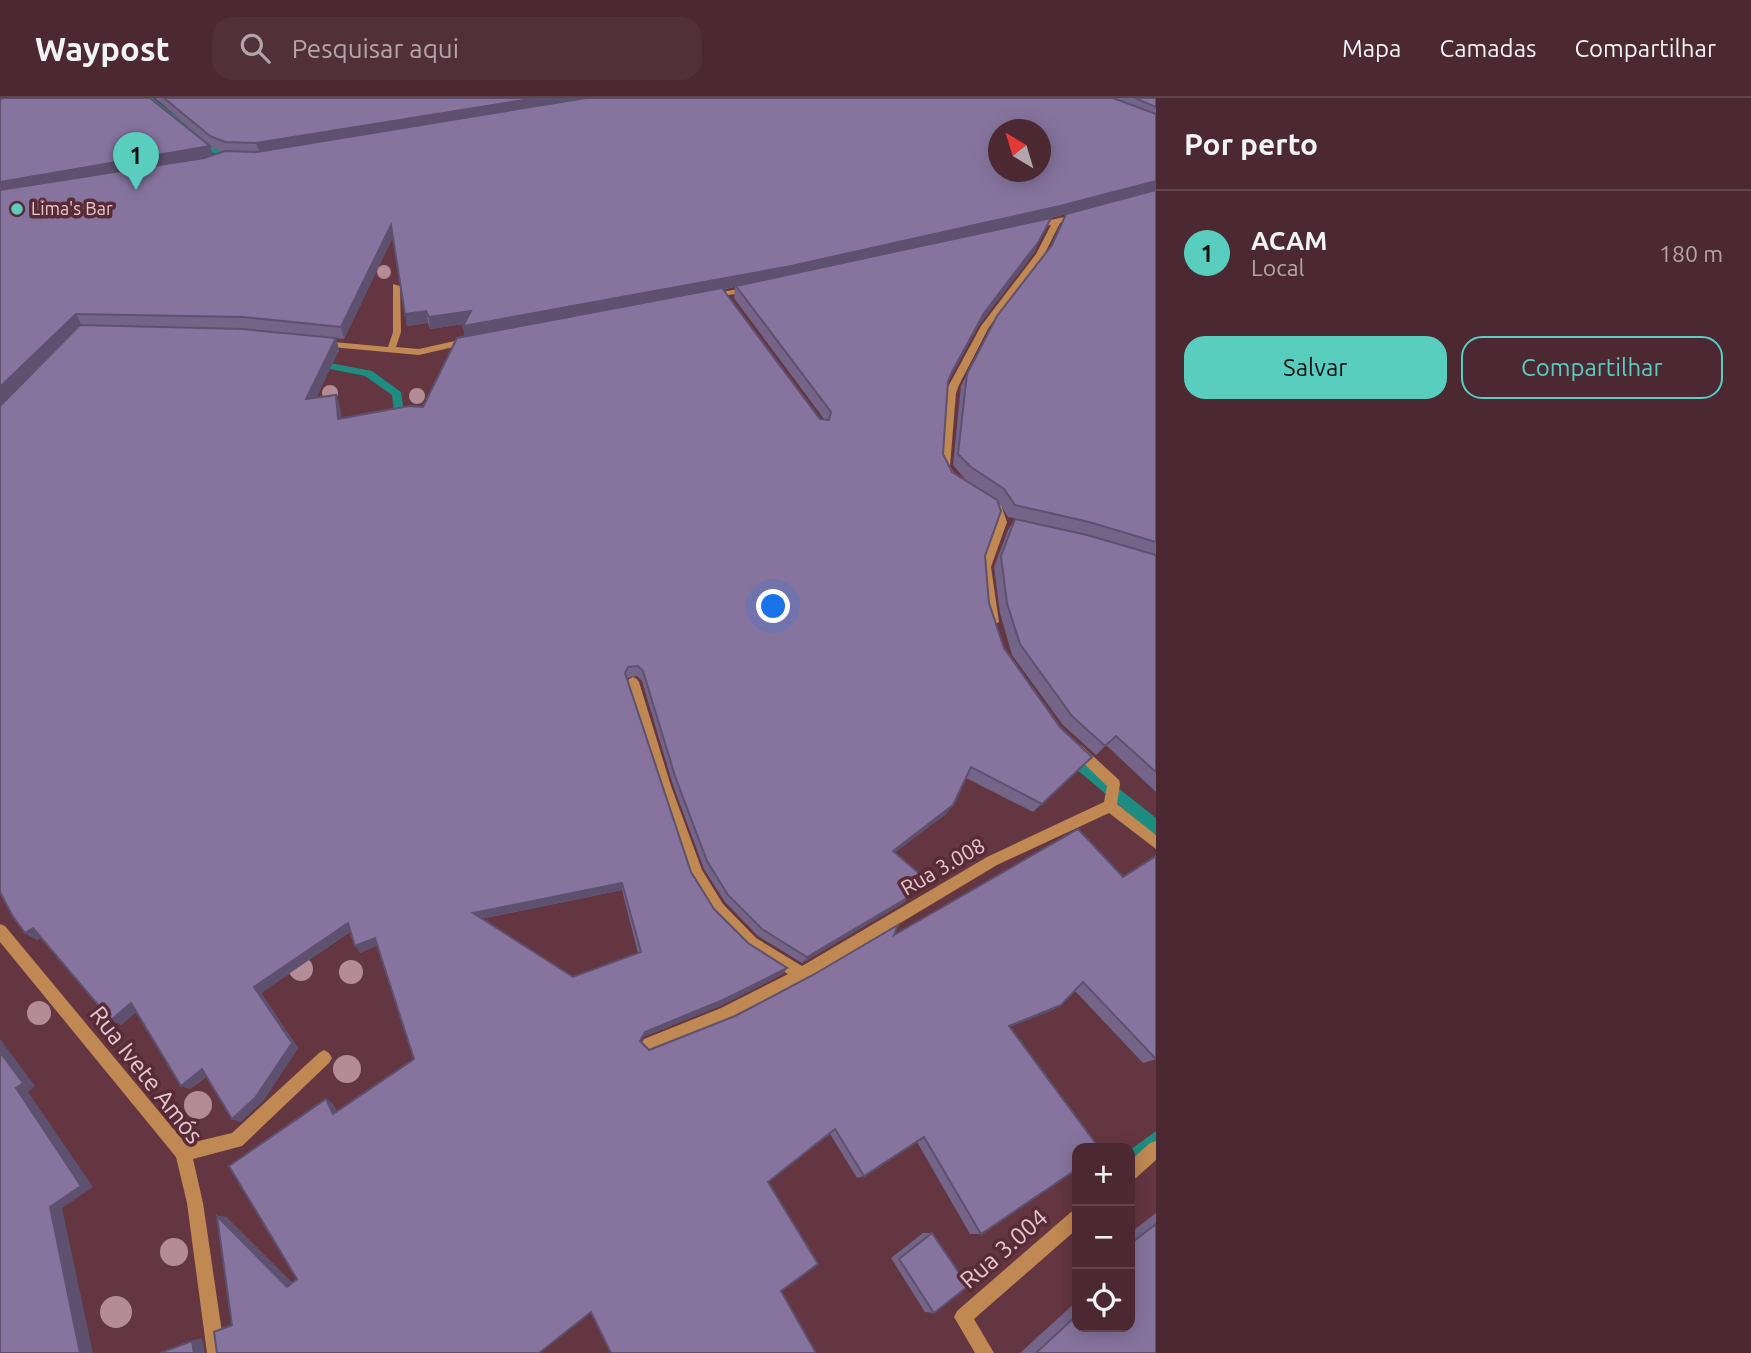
<!DOCTYPE html>
<html lang="pt">
<head>
<meta charset="utf-8">
<style>
  :root { --surface:#4b2832; --page:#52303a; --text:#f1f3f6; --muted:#b2a6ac; --line:#62444d; --accent:#59cebf }
  body { margin:0; font-family:Ubuntu,sans-serif; background:var(--page); color:var(--text) }
  .controls { position:absolute; right:21px; bottom:21px; display:grid; overflow:hidden; border-radius:14px; box-shadow:0 4px 18px #0003 }
  .controls button { width:63px; height:63px; display:grid; place-items:center; padding:0; border:0; border-bottom:2px solid var(--line); background:var(--surface); color:var(--text); font:35px sans-serif }
  .compass { position:absolute; left:988px; top:21px; width:63px; height:63px; border-radius:50%; background:var(--surface); box-shadow:0 4px 18px #0003; rotate:322deg }
  .you { position:absolute; left:774px; top:509px; width:24px; height:24px; margin:-18px; border:5px solid #fff; border-radius:50%; background:#1a73e8; box-shadow:0 0 0 10px #1a73e833 }
  .badge { display:grid; place-items:center; width:46px; height:46px; border-radius:50%; background:var(--accent); color:#111; font-size:23px; font-weight:700 }
  .pin { position:absolute; translate:-50% -58px; filter:drop-shadow(0 2px 4px #0008) }
  .pin::after { content:''; position:absolute; top:37px; width:24px; height:21px; background:inherit; clip-path:polygon(0 0,100% 0,50% 100%) }
  .list { margin:0; padding:0; list-style:none }
  h2 { display:flex; justify-content:space-between; align-items:center; height:91px; margin:0; padding:0 28px; font-size:30px }
  h2 small { font-size:23px; font-weight:400; color:var(--muted) }
  .list li { display:grid; grid-template-columns:46px 1fr auto; gap:21px; align-items:center; box-sizing:border-box; height:126px; padding:0 28px; border-top:2px solid var(--line) }
  .list b { display:block; font-size:26px; white-space:nowrap }
  .list p { margin:0; font-size:23px; white-space:nowrap; color:var(--muted) }
  .list em { font-size:23px; font-style:normal; color:var(--muted) }
  .actions { display:flex; gap:14px; padding:21px 28px }
  .actions a { flex:1; padding:16px 0; border:2px solid var(--accent); border-radius:21px; text-align:center; font-size:24px; color:var(--accent) }
  .actions .main { background:var(--accent); color:#111 }
  .icon { flex:none; width:38px; height:38px; fill:none; stroke:currentColor; stroke-width:2; stroke-linecap:round; stroke-linejoin:round }
  .map { position:relative; flex:none; width:1156px; height:1255px; overflow:hidden }
  header { display:flex; align-items:center; gap:42px; box-sizing:border-box; height:98px; padding:0 35px; background:var(--surface); border-bottom:2px solid var(--line) }
  header strong { font-size:33px }
  nav { display:flex; gap:38px; margin-inline-start:auto; font-size:24px }
  .search { width:490px; height:63px; background:var(--page); display:flex; align-items:center; gap:18px; box-sizing:border-box; padding:0 24px; border-radius:21px; color:var(--muted); font-size:26px }
  main { display:flex }
  aside { flex:1; background:var(--surface) }
  .map>svg:first-child { display:block }
  .lines { fill:none; stroke-linecap:round; stroke-linejoin:round }
  .stream { fill:#1e8c80; fill-rule:evenodd }
  .minor { fill:#c08852; fill-rule:evenodd }
  .tree { fill:#b38c96 }
  .wall { fill:#736488; fill-rule:evenodd }
  .shaded-wall { fill:#5e516f }
  .building { fill:#86749e; stroke:#5e516f; stroke-width:2; fill-rule:evenodd }
  .poi-dot { fill:#59cebf; stroke:#582b37; stroke-width:2.5 }
  .labels { text-anchor:middle; stroke-width:7; stroke-linejoin:round; paint-order:stroke }
  .far-poi-label { font-size:18px; fill:#e5c8ce; stroke:#582b37; text-anchor:start }
  .street-label { font-size:21px; fill:#e5c8ce; stroke:#582b37 }
  .near-street-label { font-size:24px; fill:#e5c8ce; stroke:#582b37 }
</style>
</head>
<body>
<header>
<strong>Waypost</strong>
<div class="search"><svg class="icon" aria-label="search" viewBox="0 0 24 24"><circle cx="10" cy="10" r="6"/><path d="M15 15l6 6"/></svg>Pesquisar aqui</div>
<nav><a>Mapa</a><a>Camadas</a><a>Compartilhar</a></nav>
</header>
<main>
<div class="map">
<svg width="1156" height="1255" viewBox="0 0 1156 1255">
  <rect width="100%" height="100%" fill="#643642"/>
  <g class="lines">
    <path class="stream" d="M145,0H153L215,50L242,59L238,61L209,54Z
      M314,262L372,273L401,294L406,328L405,331L401,332L396,328L392,297L365,278L310,267V263Z
      M1068,650L1156,720V736L1151,734L1063,660L1061,656L1063,652Z
      M1156,1033V1054L1137,1071L1130,1073V1052Z"/>
    <path class="minor" d="M1078,116L1082,118L1081,120L1060,125L1044,157L989,229L959,287L956,295L950,368L954,375L949,378L945,377L940,368L946,295L949,287L981,228L1036,156L1051,127L1035,130L1031,128L1032,126Z
      M393,186L400,188L401,234L396,249L419,251L468,240L471,241V245L419,257L320,248L319,246L323,243L388,249L393,234Z
      M750,189L754,191L753,193L710,200L706,198L710,196Z
      M991,402L1001,407L1007,424L991,469L999,524L993,528L987,524C985,509 979,482 981,468C986,442 1008,429 986,406Z
      M633,579L637,581L639,584L671,688L702,772L723,806L756,840L802,868L987,759L1104,704L1107,688L1073,655L1071,651L1073,647L1077,646L1081,647L1119,682L1120,686L1117,706L1156,737V751L1109,715L997,767L807,881L730,921L649,954L644,951L641,946L644,941L721,910L788,876L746,850L713,816L691,780L659,688L627,584L629,581Z
      M0,826L5,828L186,1046L232,1035L319,955L324,952L329,955L332,960L329,965L242,1048L193,1061L203,1105L225,1255H207L187,1105L176,1059L0,844Z
      M1156,1043V1062L1136,1080L1130,1082V1063L1150,1045Z
      M1077,1112V1131L974,1221L994,1255H975L954,1219L957,1213L1071,1114Z"/>
  </g>
  <g class="tree">
    <circle cx="384" cy="174" r="7"/>
    <circle cx="330" cy="295" r="8"/>
    <circle cx="417" cy="298" r="8"/>
    <circle cx="301" cy="871" r="12"/>
    <circle cx="351" cy="874" r="12"/>
    <circle cx="39" cy="915" r="12"/>
    <circle cx="347" cy="971" r="14"/>
    <circle cx="198" cy="1007" r="14"/>
    <circle cx="174" cy="1154" r="14"/>
    <circle cx="116" cy="1214" r="16"/>
  </g>
  <path class="wall" d="M0,0L213,57L224,54L213,50L155,0H1156V694L1106,647L1096,657L1063,627L1012,557L1000,515L994,469L1008,432L1015,421L1085,437L1008,419L998,403L985,458L989,505L1004,550L1060,629L1092,659L1033,714L966,680L946,716L895,754L905,804L802,865L758,838L725,804L704,771L673,687L642,583L637,578L627,580L691,774L714,811L748,845L787,870L783,876L720,908L643,939L641,943L649,952L735,918L894,837L1078,731L1156,961L1143,965L1075,893L1061,907L1009,929L981,1136H970L917,1044L864,1078L857,1080L830,1036L591,1214L232,1227L217,1118L226,1119L292,1185L297,1181L326,1001L332,1005L337,1014L414,961L377,847L360,855L350,834L261,895L298,950L263,1003L240,1024L232,1021L206,979L190,991L136,914L121,927L41,839L37,842L25,835ZM1072,115L967,276L961,288L953,367L965,381L952,374L943,356L948,283L979,227L1034,155L1050,120ZM393,139L407,228L428,225L430,231L464,226L463,228L465,239L423,309L341,321L340,309L336,297L316,300L339,252L336,240L344,241ZM735,189L734,200L824,321H820L723,192ZM622,792L638,855L573,879L481,821Z
    M1156,1115V1255H1020L1077,1203V1229H1130V1135Z
    M923,1135H932L934,1215L925,1214L891,1160Z"/>
  <path class="shaded-wall" d="M536,0H606L260,56L256,45Z
    M210,48L214,60L0,96V84Z
    M1156,83V93L1054,119L788,179L465,240L463,228Z
    M1050,120L1034,155L979,227L947,286L952,274L984,215Z
    M391,127L393,139L344,241L341,229Z
    M426,213L428,225L407,228L405,216Z
    M471,213L472,225L430,231L429,219Z
    M76,216L82,228L0,309V289Z
    M336,240L339,252L310,313L306,301Z
    M336,297L340,309L342,333L338,321Z
    M953,707L946,716L886,761L893,753Z
    M622,785V792L475,822L473,815Z
    M912,797L905,804L802,865L807,859Z
    M348,825L352,832L261,895L298,950L263,1003L240,1024L232,1021L254,889Z
    M33,830L45,836L37,842L25,835Z
    M375,840L379,847L360,855L355,848Z
    M787,870L783,876L720,908L643,939L639,947L645,934Z
    M131,905L141,910L121,927L111,922Z
    M1061,907L1051,913L999,933L1009,928Z
    M0,941L35,988L28,994L93,1089L62,1110L93,1255H80L16,990L0,954Z
    M202,971L210,975L190,991L181,988Z
    M326,1001L332,1005L339,1019L333,1016Z
    M217,1118L226,1119L295,1187L287,1189Z
    M202,1240L205,1255H194L192,1243Z"/>
  <path class="building" d="M4,0H150L210,48L0,84V1Z
    M164,0H536L256,45L225,44L210,38Z
    M586,0H1113L1156,16V83L1060,108L791,168L463,228L471,213L429,219L426,213L405,216L391,127L341,229L243,219L76,216L0,289V92L204,60L225,53L257,54ZM998,32H1040V74H998Z
    M1135,0H1156V9Z
    M1156,92V444L1089,424L1015,407L1004,391L971,369L958,356L967,276L997,218L1052,147L1066,116Z
    M1051,120L1039,143L984,215L952,274L948,283L943,356L952,374L997,402L1001,413L985,458L989,505L1004,550L1060,629L1092,659L1042,706L971,669L953,707L893,753L921,777L912,797L807,859L762,831L728,797L707,763L675,678L643,573L638,568L628,569L625,575L691,774L714,811L748,845L787,870L723,902L645,934L640,943L649,952L735,918L813,877L898,827L894,837L1078,731L1123,779L1156,758V961L1083,884L1061,907L1009,928L1099,1050H1077V1071L981,1136L924,1039L864,1078L835,1031L768,1084L818,1166L781,1193L816,1255H611L591,1214L539,1255H217L214,1234L232,1227L217,1118L287,1189L297,1181L229,1068L326,1001L333,1016L414,961L375,840L355,848L348,825L254,889L292,945L255,1000L232,1021L202,971L181,988L131,905L111,922L33,830L25,835L12,817L0,794V308L80,227L242,231L336,240L306,301L336,297L338,321L409,308L423,309L457,240L722,190L820,321L829,322L831,314L736,188ZM622,785L641,854L573,879L473,815Z
    M1015,421L1087,437L1156,457V674L1116,638L1105,648L1072,618L1020,546L1007,505L1001,458Z
    M0,954L23,985L16,990L81,1088L50,1109L80,1255H0Z
    M1156,1126V1255H1036L1077,1217V1229H1130V1146Z
    M932,1135L968,1188L934,1215L899,1161Z
    M192,1243L194,1255H160Z"/>
  <circle class="poi-dot" cx="17" cy="111" r="7"/>
  <g class="labels">
    <g class="far-poi-label">
      <text x="31" y="117">Lima's Bar</text>
    </g>
    <g class="street-label">
      <text transform="translate(943 769) rotate(-30)" y="7">Rua 3.008</text>
    </g>
    <g class="near-street-label">
      <text transform="translate(146 977) rotate(52)" y="8">Rua Ivete Amós</text>
      <text transform="translate(1004 1151) rotate(-41)" y="8">Rua 3.004</text>
    </g>
  </g>
</svg>
<div class="controls">
<button>+</button>
<button>−</button>
<button><svg class="icon" aria-label="locate" viewBox="0 0 24 24"><circle cx="12" cy="12" r="6"/><path d="M12 2v4M12 18v4M2 12h4M18 12h4"/></svg></button>
</div>
<svg class="compass" viewBox="-18 -18 36 36"><path d="M0-13l5 13h-10z" fill="#e53935"/><path d="M0 13l5-13h-10z" fill="#b2a6ac"/></svg>
<div class="you"></div>
<div class="pin badge" style="left:136px;top:92px">1</div>
</div>
<aside>
<h2>Por perto<small></small></h2>
<ul class="list">
<li><span class="badge">1</span><div><b>ACAM</b><p>Local</p></div><em>180 m</em></li>
</ul>
<div class="actions"><a class="main">Salvar</a><a>Compartilhar</a></div>
</aside>
</main>
</body>
</html>
